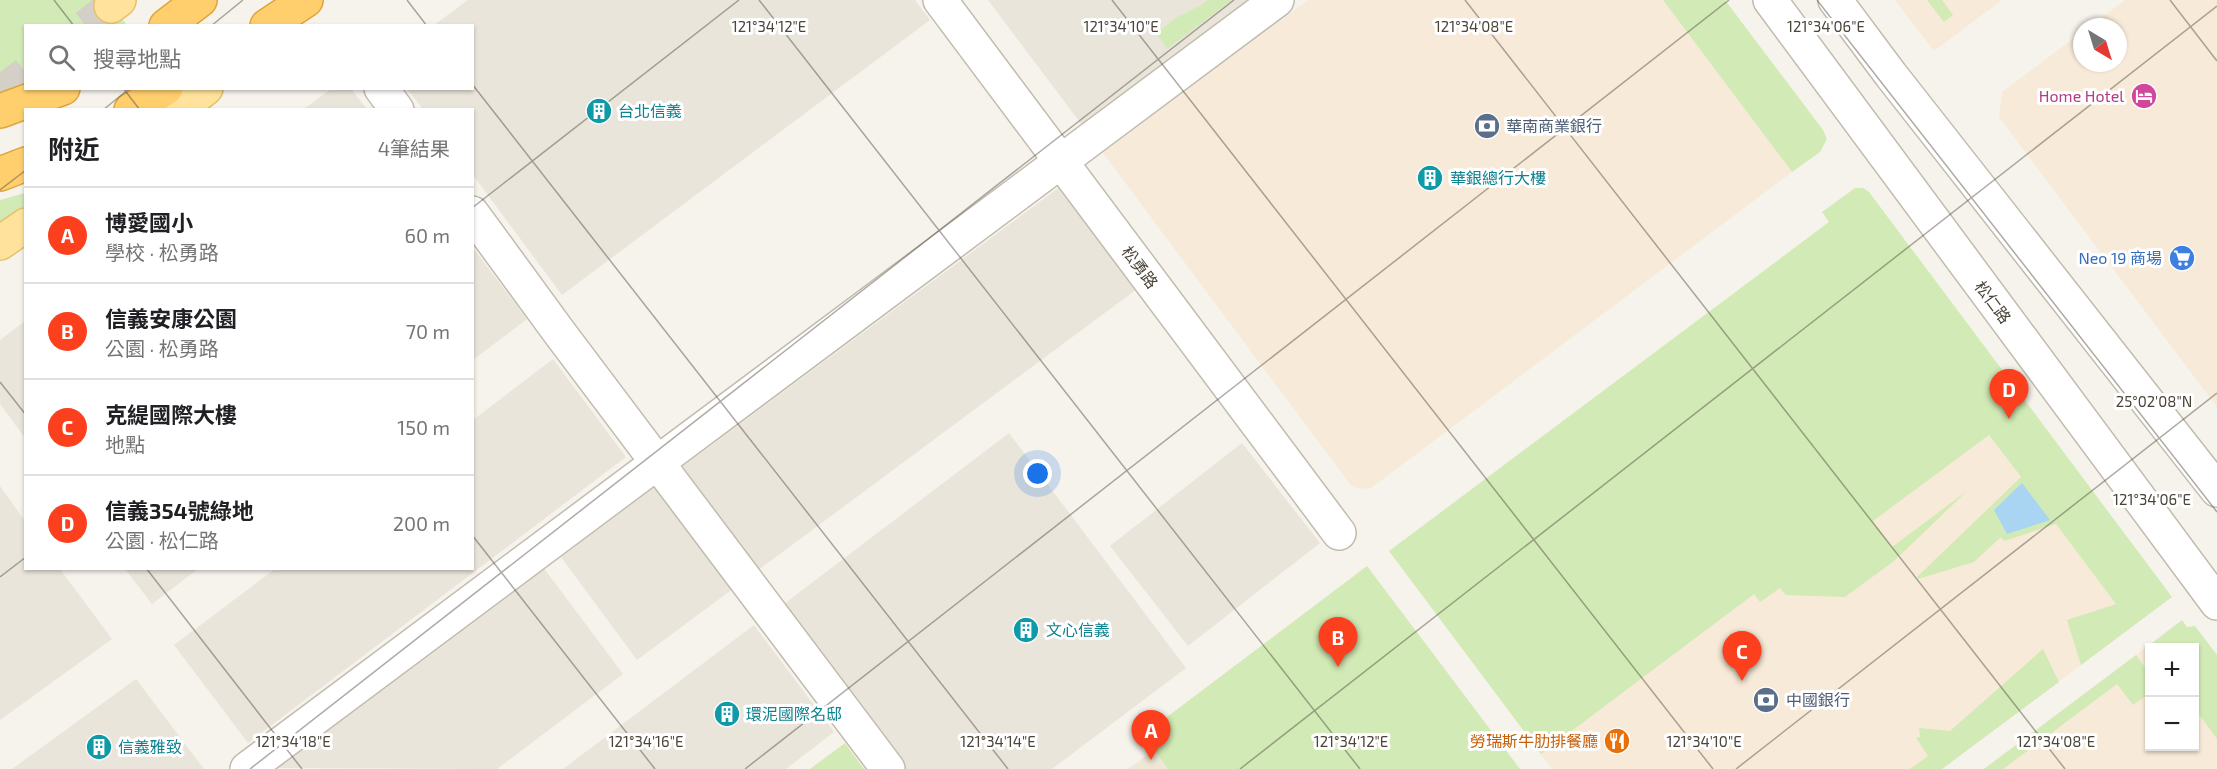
<!DOCTYPE html>
<html lang="zh-TW">
<head>
<meta charset="utf-8">
<style>
  :root { --surface:#fff; --page:#f2f2f2; --text:#202124; --muted:#757577; --line:#e0e0e0; --accent:#fc3f1d }
  body { margin:0; font-family:"Exo 2","Noto Sans TC",sans-serif; background:var(--page); color:var(--text) }
  .controls { position:absolute; right:18px; bottom:18px; display:grid; overflow:hidden; border-radius:0px; box-shadow:0 2px 4px #0004 }
  .controls button { width:54px; height:54px; display:grid; place-items:center; padding:0; border:0; border-bottom:2px solid var(--line); background:var(--surface); color:var(--text); font:30px sans-serif }
  .compass { position:absolute; left:2073px; top:18px; width:54px; height:54px; border-radius:50%; background:var(--surface); box-shadow:0 2px 4px #0004; rotate:142deg }
  .you { position:absolute; left:1038px; top:474px; width:21px; height:21px; margin:-15px; border:4px solid #fff; border-radius:50%; background:#1a73e8; box-shadow:0 0 0 9px #1a73e833 }
  .badge { display:grid; place-items:center; width:39px; height:39px; border-radius:50%; background:var(--accent); color:#fff; font-size:20px; font-weight:700 }
  .pin { position:absolute; translate:-50% -50px; filter:drop-shadow(0 2px 3px #0008) }
  .pin::after { content:''; position:absolute; top:32px; width:21px; height:18px; background:inherit; clip-path:polygon(0 0,100% 0,50% 100%) }
  .list { margin:0; padding:0; list-style:none }
  h2 { display:flex; justify-content:space-between; align-items:center; height:78px; margin:0; padding:0 24px; font-size:26px }
  h2 small { font-size:20px; font-weight:400; color:var(--muted) }
  .list li { display:grid; grid-template-columns:39px 1fr auto; gap:18px; align-items:center; box-sizing:border-box; height:96px; padding:0 24px; border-top:2px solid var(--line) }
  .list b { display:block; font-size:22px; white-space:nowrap }
  .list p { margin:0; font-size:20px; white-space:nowrap; color:var(--muted) }
  .list em { font-size:20px; font-style:normal; color:var(--muted) }
  .icon { flex:none; width:33px; height:33px; fill:none; stroke:currentColor; stroke-width:2; stroke-linecap:round; stroke-linejoin:round }
  .map { position:relative; flex:none; width:2217px; height:769px; overflow:hidden }
  .search { position:absolute; background:var(--surface); box-shadow:0 2px 4px #0004; left:24px; top:24px; width:450px; height:66px; display:flex; align-items:center; gap:15px; box-sizing:border-box; padding:0 21px; border-radius:0px; color:var(--muted); font-size:22px }
  .panel { position:absolute; background:var(--surface); box-shadow:0 2px 4px #0004; left:24px; top:108px; width:450px; height:462px; border-radius:0px }
  .map>svg:first-child { display:block }
  .residential { fill:#eae5da }
  .commercial { fill:#f7ead8 }
  .education { fill:#efe8d6 }
  .green { fill:#d2eab5 }
  .water { fill:#a9d4f2 }
  .lines { fill:none; stroke-linecap:round; stroke-linejoin:round }
  .major-tunnel { stroke:#d4d0c8; stroke-width:33; stroke-dasharray:33 16; stroke-linecap:butt }
  .minor-casing { stroke:#c2bbae; stroke-width:36 }
  .major-casing { stroke:#e6c16a; stroke-width:36 }
  .highway-casing { stroke:#e0a43c; stroke-width:36 }
  .minor { stroke:#fff; stroke-width:33 }
  .major { stroke:#ffe39c; stroke-width:33 }
  .highway { stroke:#ffcf6e; stroke-width:33 }
  .ticks { fill:none; stroke:#4b4439; stroke-width:1.5; stroke-opacity:0.45 }
  .labels { text-anchor:middle; stroke-width:6; stroke-linejoin:round; paint-order:stroke }
  .hotel-label { font-size:16px; fill:#b23c85; stroke:#fff; text-anchor:end }
  .culture-label { font-size:16px; fill:#0d838f; stroke:#fff; text-anchor:start }
  .service-label { font-size:16px; fill:#4e5e75; stroke:#fff; text-anchor:start }
  .shop-label { font-size:16px; fill:#366cbe; stroke:#fff; text-anchor:end }
  .street-label { font-size:16px; fill:#4b4439; stroke:#fff }
  .food-label { font-size:16px; fill:#c56008; stroke:#fff; text-anchor:end }
  .ticks-label { font-size:15px; text-anchor:middle; fill:#4b4439; stroke:#fff; stroke-width:6; stroke-linejoin:round; paint-order:stroke }
</style>
</head>
<body>
<div class="map">
<svg width="2217" height="769" viewBox="0 0 2217 769">
  <rect width="100%" height="100%" fill="#f6f3ec"/>
  <path class="residential" d="M468,0H915L930,20L562,295L473,175L472,110L423,109L407,89L472,88V26L434,25Z
    M988,0H1266L1088,133Z
    M331,89H351L367,109H304Z
    M1061,186L1137,289L637,660L561,557Z
    M473,248L527,319L473,360Z
    M25,321V438L0,404V340Z
    M553,359L626,457L248,743L174,645L275,569L472,568L473,420Z
    M1009,433L1186,668L1052,769H903L780,607Z
    M1242,443L1320,543L1188,646L1110,546Z
    M0,486L25,521L26,568L60,569L112,639L0,720Z
    M543,567L623,674L497,769L275,768Z
    M125,569H198L152,604Z
    M754,625L834,732L786,769H563Z
    M136,679L204,769H12Z"/>
  <path class="commercial" d="M1308,0H1663L1792,172L1371,488L1359,489L1350,484L1103,153Z
    M1895,0H2002L1934,51Z
    M2125,0H2217V407L1999,117L2002,92L2082,32V63H2118V27H2089Z
    M1989,435L2133,626L1942,769H1552L1536,748L1668,649Z
    M2148,646L2150,649V746H2194L2195,709L2217,739V769H1984Z"/>
  <path class="education" d="M1154,750L1168,769H1128Z"/>
  <path class="green" d="M0,0H107L126,24L26,26L25,79L0,87Z
    M1208,0H1232L1167,49L1156,33L1177,17L1201,5Z
    M1663,0H1725L1823,130L1827,139L1820,152L1792,172Z
    M1927,0H1942L1953,15L1944,22Z
    M1855,188H1863L1869,192L2172,597L2081,665L2067,620L2116,604L2056,524L2004,541L2001,537L1974,562L1918,579L1917,577L2021,477L1989,435L1873,521L1892,547L1967,491L1894,561L1845,597L1786,595L1780,588L1760,602L1754,594L1541,754L1389,551L1829,222L1822,212Z
    M25,193V206L0,225V200Z
    M1367,566L1520,769H1168L1143,735Z
    M2182,620L2187,627L2195,626L2217,655V739L2195,709L2194,648L2149,649L2148,646Z
    M2043,649L2059,682L1942,769H1910L1928,756L1916,738L1920,737L1919,728L1950,731Z
    M2136,655L2149,673V700L2146,696L2133,705L2117,684L2003,769H1984Z
    M845,743L864,769H810Z"/>
  <path class="water" d="M2022,483L2050,520L2007,534L1994,510Z"/>
  <g class="lines">
    <path class="major-tunnel" d="M86,26L111,6
      M0,93L26,73"/>
    <g class="minor-casing">
      <path id="minor" d="M940,0L1339,533
        M1770,0L2217,603
        M1835,0L1891,75L2217,490
        M381,88L397,110
        M472,213L559,332L888,769
        M247,769L1277,0"/>
    </g>
    <g class="major-casing">
      <path id="major" d="M111,6L119,0
        M178,110L206,88
        M0,243L26,225"/>
    </g>
    <g class="highway-casing">
      <path id="highway" d="M166,26L200,0
        M267,26L306,0
        M131,110L166,88
        M0,111L63,88
        M0,174L26,164"/>
    </g>
    <use href="#minor" class="minor"/>
    <use href="#major" class="major"/>
    <use href="#highway" class="highway"/>
  </g>
  <path class="ticks" d="M54,0L74,26M407,0L427,26M759,0L1360,769M1112,0L1713,769M1465,0L2065,769M1817,0L2217,512M2170,0L2217,61M211,26L243,0M472,84L1008,769M123,88L140,110M103,110L130,88M0,190L26,170M472,208L739,0M0,382L26,415M472,535L655,769M146,568L302,769M0,577L26,557M250,769L1234,0M745,769L1729,0M1240,769L2217,6M1736,769L2217,393"/>
  <defs>
    <g id="hotel-disc" transform="scale(1.35)"><circle r="9.5" fill="#d1479c" stroke="#fff"/><path d="M-6-4.5h1.5V1H6V5H4.5V3h-9V5H-6ZM-4 0a1.8 1.8 0 1 1 3.6 0ZM.5 0V-2.5h3Q6-2.5 6 0Z" fill="#fff"/></g>
    <g id="building-disc" transform="scale(1.35)"><circle r="9.5" fill="#0f9aa8" stroke="#fff"/><path d="M-4-6H4V6H1V3H-1V6H-4ZM-2.5-4.3h1.7v1.8h-1.7ZM.8-4.3h1.7v1.8H.8ZM-2.5-1h1.7V.8h-1.7ZM.8-1h1.7V.8H.8Z" fill="#fff"/></g>
    <g id="bank-disc" transform="scale(1.35)"><circle r="9.5" fill="#5c6f8a" stroke="#fff"/><path d="M-6-4H6V4H-6ZM0-2.3a2.3 2.3 0 1 0 0 4.6a2.3 2.3 0 1 0 0-4.6Z" fill="#fff"/></g>
    <g id="supermarket-disc" transform="scale(1.35)"><circle r="9.5" fill="#3f7fe0" stroke="#fff"/><path d="M-6-5.5h2.5l.6 2H6L4.5 2H-2.5L-4.4-4H-6ZM-1.5 3.2a1.3 1.3 0 1 0 .1 0ZM3 3.2a1.3 1.3 0 1 0 .1 0Z" fill="#fff"/></g>
    <g id="restaurant-disc" transform="scale(1.35)"><circle r="9.5" fill="#e8710a" stroke="#fff"/><path d="M-5-6h1v4h1v-4h1v4h1v-4h1v5L-1.5 .5V6h-2V.5L-5-1ZM5-6V6H3V1.5H1.5Q1.5-4 5-6Z" fill="#fff"/></g>
  </defs>
  <g fill-rule="evenodd">
    <use href="#hotel-disc" x="2144" y="96"/>
    <use href="#building-disc" x="599" y="111"/>
    <use href="#bank-disc" x="1487" y="126"/>
    <use href="#building-disc" x="1430" y="178"/>
    <use href="#supermarket-disc" x="2182" y="258"/>
    <use href="#building-disc" x="1026" y="630"/>
    <use href="#bank-disc" x="1766" y="700"/>
    <use href="#building-disc" x="727" y="714"/>
    <use href="#restaurant-disc" x="1617" y="741"/>
    <use href="#building-disc" x="99" y="747"/>
  </g>
  <g class="labels">
    <g class="hotel-label">
      <text x="2124" y="102">Home Hotel</text>
    </g>
    <g class="culture-label">
      <text x="618" y="117">台北信義</text>
      <text x="1450" y="184">華銀總行大樓</text>
      <text x="1046" y="636">文心信義</text>
      <text x="746" y="720">環泥國際名邸</text>
      <text x="118" y="753">信義雅致</text>
    </g>
    <g class="service-label">
      <text x="1506" y="132">華南商業銀行</text>
      <text x="1786" y="706">中國銀行</text>
    </g>
    <g class="shop-label">
      <text x="2162" y="264">Neo 19 商場</text>
    </g>
    <g class="street-label">
      <text transform="translate(1140 267) rotate(53)" y="6">松勇路</text>
      <text transform="translate(1993 302) rotate(53)" y="6">松仁路</text>
    </g>
    <g class="food-label">
      <text x="1598" y="747">勞瑞斯牛肋排餐廳</text>
    </g>
  </g>
  <g class="ticks-label">
    <text x="769" y="32">121°34'12"E</text>
    <text x="1121" y="32">121°34'10"E</text>
    <text x="1474" y="32">121°34'08"E</text>
    <text x="1826" y="32">121°34'06"E</text>
    <text x="2154" y="407">25°02'08"N</text>
    <text x="2152" y="505">121°34'06"E</text>
    <text x="293" y="747">121°34'18"E</text>
    <text x="646" y="747">121°34'16"E</text>
    <text x="998" y="747">121°34'14"E</text>
    <text x="1351" y="747">121°34'12"E</text>
    <text x="1704" y="747">121°34'10"E</text>
    <text x="2056" y="747">121°34'08"E</text>
  </g>
</svg>
<div class="controls">
<button>+</button>
<button>−</button>
</div>
<svg class="compass" viewBox="-18 -18 36 36"><path d="M0-13l5 13h-10z" fill="#e53935"/><path d="M0 13l5-13h-10z" fill="#757577"/></svg>
<div class="you"></div>
<div class="pin badge" style="left:1151px;top:760px">A</div>
<div class="pin badge" style="left:1338px;top:667px">B</div>
<div class="pin badge" style="left:1742px;top:681px">C</div>
<div class="pin badge" style="left:2009px;top:419px">D</div>
<div class="search"><svg class="icon" aria-label="search" viewBox="0 0 24 24"><circle cx="10" cy="10" r="6"/><path d="M15 15l6 6"/></svg>搜尋地點</div>
<section class="panel">
<h2>附近<small>4筆結果</small></h2>
<ul class="list">
<li><span class="badge">A</span><div><b>博愛國小</b><p>學校 · 松勇路</p></div><em>60 m</em></li>
<li><span class="badge">B</span><div><b>信義安康公園</b><p>公園 · 松勇路</p></div><em>70 m</em></li>
<li><span class="badge">C</span><div><b>克緹國際大樓</b><p>地點</p></div><em>150 m</em></li>
<li><span class="badge">D</span><div><b>信義354號綠地</b><p>公園 · 松仁路</p></div><em>200 m</em></li>
</ul>
</section>
</div>
</body>
</html>
